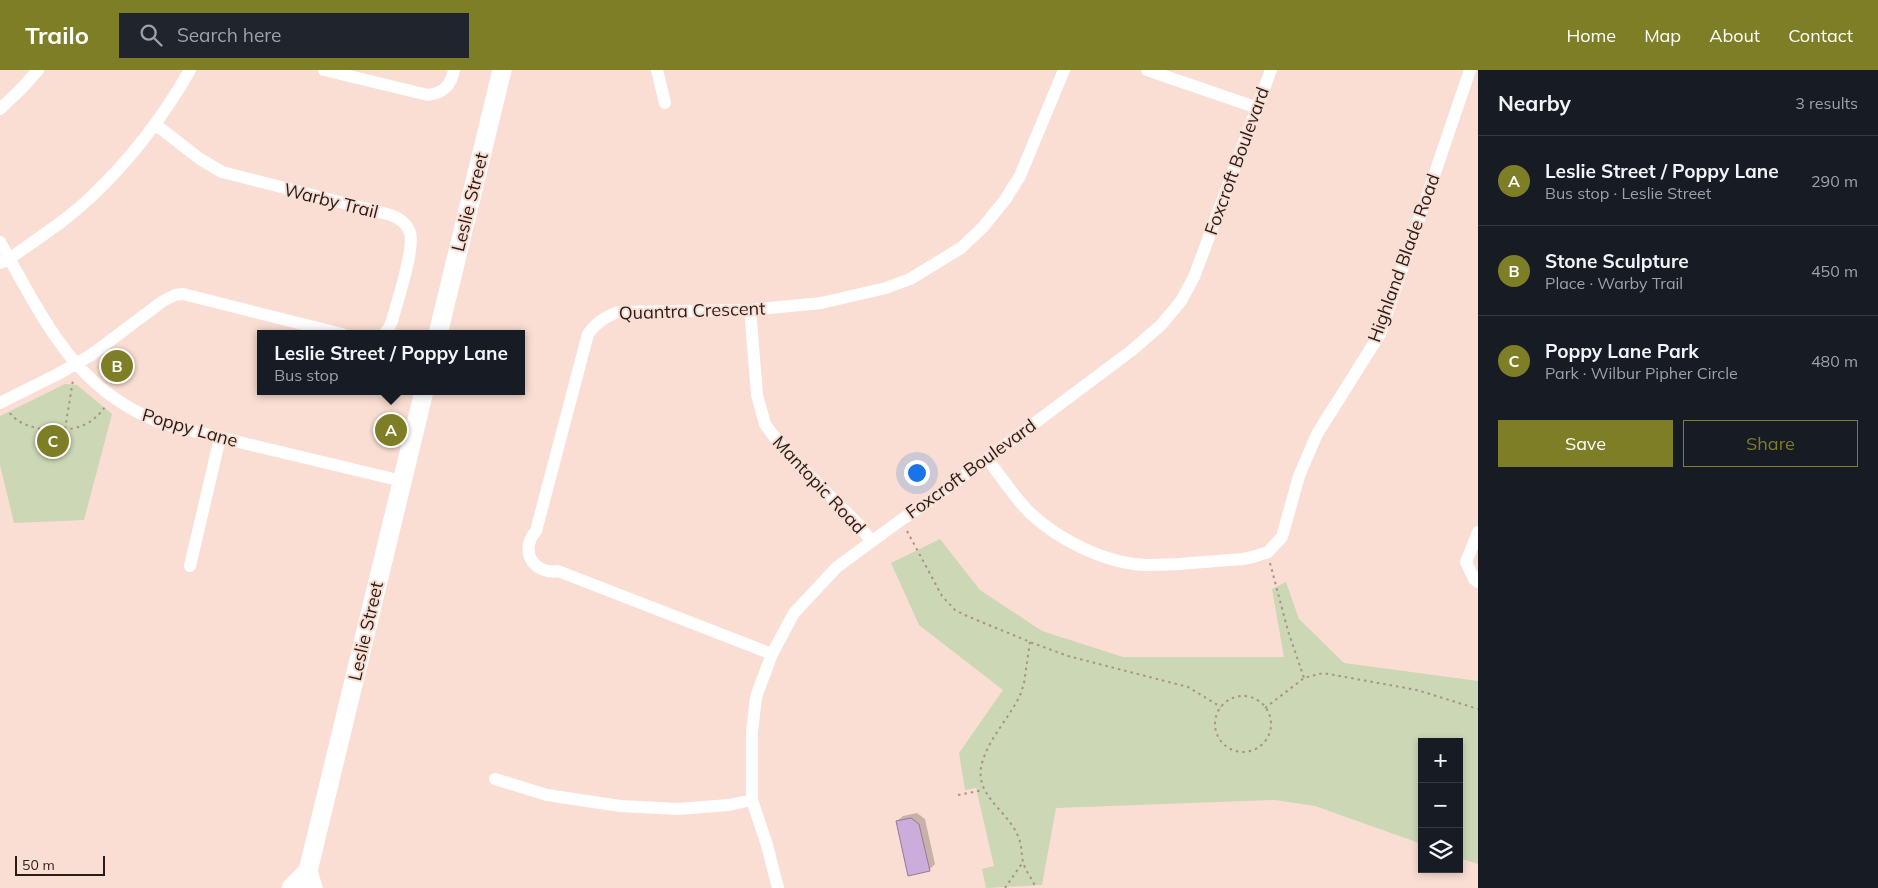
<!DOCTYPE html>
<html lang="en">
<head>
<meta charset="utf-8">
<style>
  :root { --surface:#171b24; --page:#20242c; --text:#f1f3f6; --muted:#9ea1a6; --line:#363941; --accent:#7d7e26 }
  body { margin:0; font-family:Mulish,sans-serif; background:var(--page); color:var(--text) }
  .controls { position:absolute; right:15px; bottom:15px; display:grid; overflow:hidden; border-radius:0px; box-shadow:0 2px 8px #0003 }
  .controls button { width:45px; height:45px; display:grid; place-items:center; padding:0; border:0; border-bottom:1px solid var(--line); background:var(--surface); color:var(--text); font:25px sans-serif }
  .scale { position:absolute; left:15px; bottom:12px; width:90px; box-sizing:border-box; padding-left:5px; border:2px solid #281c17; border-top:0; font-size:14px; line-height:18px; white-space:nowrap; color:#281c17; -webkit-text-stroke:4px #faded3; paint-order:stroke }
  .you { position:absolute; left:916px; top:402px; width:18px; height:18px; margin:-12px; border:4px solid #fff; border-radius:50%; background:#1a73e8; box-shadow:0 0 0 8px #1a73e833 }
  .badge { display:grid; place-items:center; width:32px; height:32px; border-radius:50%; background:var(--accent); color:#fff; font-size:16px; font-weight:700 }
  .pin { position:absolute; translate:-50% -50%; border:2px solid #fff; box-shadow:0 1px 5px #0006 }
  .popup { position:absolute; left:257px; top:260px; width:268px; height:65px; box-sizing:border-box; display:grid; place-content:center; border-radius:0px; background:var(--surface); filter:drop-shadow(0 1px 4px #0005); font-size:16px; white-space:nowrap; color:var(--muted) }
  .popup b { font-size:19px; color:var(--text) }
  .popup::after { content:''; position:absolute; left:50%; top:100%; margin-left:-10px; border:10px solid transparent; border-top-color:var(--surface) }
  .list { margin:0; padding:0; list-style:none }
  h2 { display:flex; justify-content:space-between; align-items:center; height:65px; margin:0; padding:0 20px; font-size:21px }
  h2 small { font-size:16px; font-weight:400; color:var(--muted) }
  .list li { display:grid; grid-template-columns:32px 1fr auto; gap:15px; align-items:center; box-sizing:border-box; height:90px; padding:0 20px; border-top:1px solid var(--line) }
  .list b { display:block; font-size:19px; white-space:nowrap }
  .list p { margin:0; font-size:16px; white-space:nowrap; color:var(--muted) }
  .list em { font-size:16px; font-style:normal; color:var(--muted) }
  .actions { display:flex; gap:10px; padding:15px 20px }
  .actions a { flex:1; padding:11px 0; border:1px solid var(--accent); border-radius:0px; text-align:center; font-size:18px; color:var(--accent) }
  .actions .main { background:var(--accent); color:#fff }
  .icon { flex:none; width:28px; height:28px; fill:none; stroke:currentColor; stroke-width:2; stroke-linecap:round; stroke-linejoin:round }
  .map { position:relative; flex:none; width:1478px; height:818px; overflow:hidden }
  header { display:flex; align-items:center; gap:30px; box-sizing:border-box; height:70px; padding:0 25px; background:var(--accent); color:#fff }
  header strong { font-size:24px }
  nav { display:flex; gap:28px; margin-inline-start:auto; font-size:18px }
  .search { width:350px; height:45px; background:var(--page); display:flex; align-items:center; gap:12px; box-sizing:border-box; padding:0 18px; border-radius:0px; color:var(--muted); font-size:19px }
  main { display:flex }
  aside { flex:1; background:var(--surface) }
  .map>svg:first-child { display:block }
  .green { fill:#cbd7b5 }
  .shadow { fill:#0003 }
  .building { fill:#ccacdb; stroke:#8f7d97 }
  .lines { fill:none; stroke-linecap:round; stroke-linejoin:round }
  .path { stroke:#a89289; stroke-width:2; stroke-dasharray:2.5 4; stroke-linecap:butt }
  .street { stroke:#fff; stroke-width:12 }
  .primary { stroke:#fff; stroke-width:19 }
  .labels { text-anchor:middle; stroke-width:4; stroke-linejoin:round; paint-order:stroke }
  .street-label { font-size:18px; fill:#281c17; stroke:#faded3 }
</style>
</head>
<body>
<header>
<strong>Trailo</strong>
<div class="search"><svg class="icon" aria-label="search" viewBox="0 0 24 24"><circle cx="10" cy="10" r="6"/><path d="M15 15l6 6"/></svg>Search here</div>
<nav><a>Home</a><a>Map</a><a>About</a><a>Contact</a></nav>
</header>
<main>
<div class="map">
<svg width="1478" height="818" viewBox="0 0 1478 818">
  <rect width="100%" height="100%" fill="#faded3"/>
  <path class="green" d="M65,314L77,315L112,344L84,450L14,453L0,395V346Z
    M940,469L980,520L1042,561L1123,587H1284L1272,519L1286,512L1299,549L1344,593L1478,611V794L1459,788V672H1422V774L1315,736L1275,730L1056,738L1042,815L986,818L982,799L994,796L976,718L965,720L959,683L1003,620L919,555L891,493Z"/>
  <path class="shadow" d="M917,743L925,749L935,794L929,800L897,751L903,746Z"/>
  <path class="building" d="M911,748L919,754L930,801L908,806L896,751Z"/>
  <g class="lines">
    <path class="path" d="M10,343C24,363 72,365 91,351C97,347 101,342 105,337
      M65,359L73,310
      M907,461L942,526L955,540L967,546L1030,572L1068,586L1188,617L1221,637
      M1270,493L1288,561L1304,608
      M1030,572L1024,613L1021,623C1011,646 991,665 983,690C971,724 1006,738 1018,766C1022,775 1021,783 1023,792C1025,800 1032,809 1035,816
      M1215 654a28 28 0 1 1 56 0a28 28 0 1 1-56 0Z
      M1265,638L1304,608L1323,603L1417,620L1478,639
      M958,725L983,720
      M1005,818L1023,792"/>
    <path class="street" d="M324,0L428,25C444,23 451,15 454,0
      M657,0L665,33
      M1147,0L1258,38
      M0,39L22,18L38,0
      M156,55L200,89L222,102L391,145C400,149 407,153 410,163C415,179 397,232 392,251L389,258L384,264
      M0,172C45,251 76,324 168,355L402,411
      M0,193L9,189C37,169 67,150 92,126C131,89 163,47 190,0
      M750,240L757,325L765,354L783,379L860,456L871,471
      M0,333L58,304L91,285L163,231L175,225L183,224L342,264
      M987,389C1001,406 1014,427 1030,443C1059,470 1106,494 1147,495C1179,495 1211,491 1243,489L1253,487L1268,482L1282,467L1299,406L1317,364L1380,264L1470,0
      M1478,462L1466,492L1474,509L1478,512
      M190,496L220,368
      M772,584L558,501C533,505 519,480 536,461L588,264C597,252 605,247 618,242L750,240L821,233L886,218L910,209L961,178L983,157L1005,130L1020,106L1064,0
      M495,709L547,725L620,736L678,739L729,735L752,730
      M778,818L767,775L752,730V662L756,627L772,584L794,543L837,497L901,450L933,429L1131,281L1161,255L1181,231L1194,207L1271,0"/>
    <path class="primary" d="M438,264L502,0
      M291,818L308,801
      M313,818L308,801L424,321"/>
  </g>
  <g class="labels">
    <g class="street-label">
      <text transform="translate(1237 91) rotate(-70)" y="6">Foxcroft Boulevard</text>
      <text transform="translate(331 131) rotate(14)" y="6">Warby Trail</text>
      <text transform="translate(470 132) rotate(-76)" y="6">Leslie Street</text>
      <text transform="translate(1404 188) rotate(-70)" y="6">Highland Blade Road</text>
      <text transform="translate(692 241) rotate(-2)" y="6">Quantra Crescent</text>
      <text transform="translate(190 358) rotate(16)" y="6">Poppy Lane</text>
      <text transform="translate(971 399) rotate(-36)" y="6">Foxcroft Boulevard</text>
      <text transform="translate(819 415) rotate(47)" y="6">Mantopic Road</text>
      <text transform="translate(366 561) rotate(-77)" y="6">Leslie Street</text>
    </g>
  </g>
</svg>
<div class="controls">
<button>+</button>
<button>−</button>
<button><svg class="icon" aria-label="layers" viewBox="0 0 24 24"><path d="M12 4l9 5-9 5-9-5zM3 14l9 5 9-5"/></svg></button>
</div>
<div class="scale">50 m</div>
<div class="you"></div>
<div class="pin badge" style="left:391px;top:360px">A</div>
<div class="popup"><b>Leslie Street / Poppy Lane</b>Bus stop</div>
<div class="pin badge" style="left:117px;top:296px">B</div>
<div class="pin badge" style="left:53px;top:371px">C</div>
</div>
<aside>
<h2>Nearby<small>3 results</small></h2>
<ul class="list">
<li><span class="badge">A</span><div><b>Leslie Street / Poppy Lane</b><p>Bus stop · Leslie Street</p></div><em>290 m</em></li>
<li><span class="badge">B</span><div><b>Stone Sculpture</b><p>Place · Warby Trail</p></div><em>450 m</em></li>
<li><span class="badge">C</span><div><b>Poppy Lane Park</b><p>Park · Wilbur Pipher Circle</p></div><em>480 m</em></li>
</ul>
<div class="actions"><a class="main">Save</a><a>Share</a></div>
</aside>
</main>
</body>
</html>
